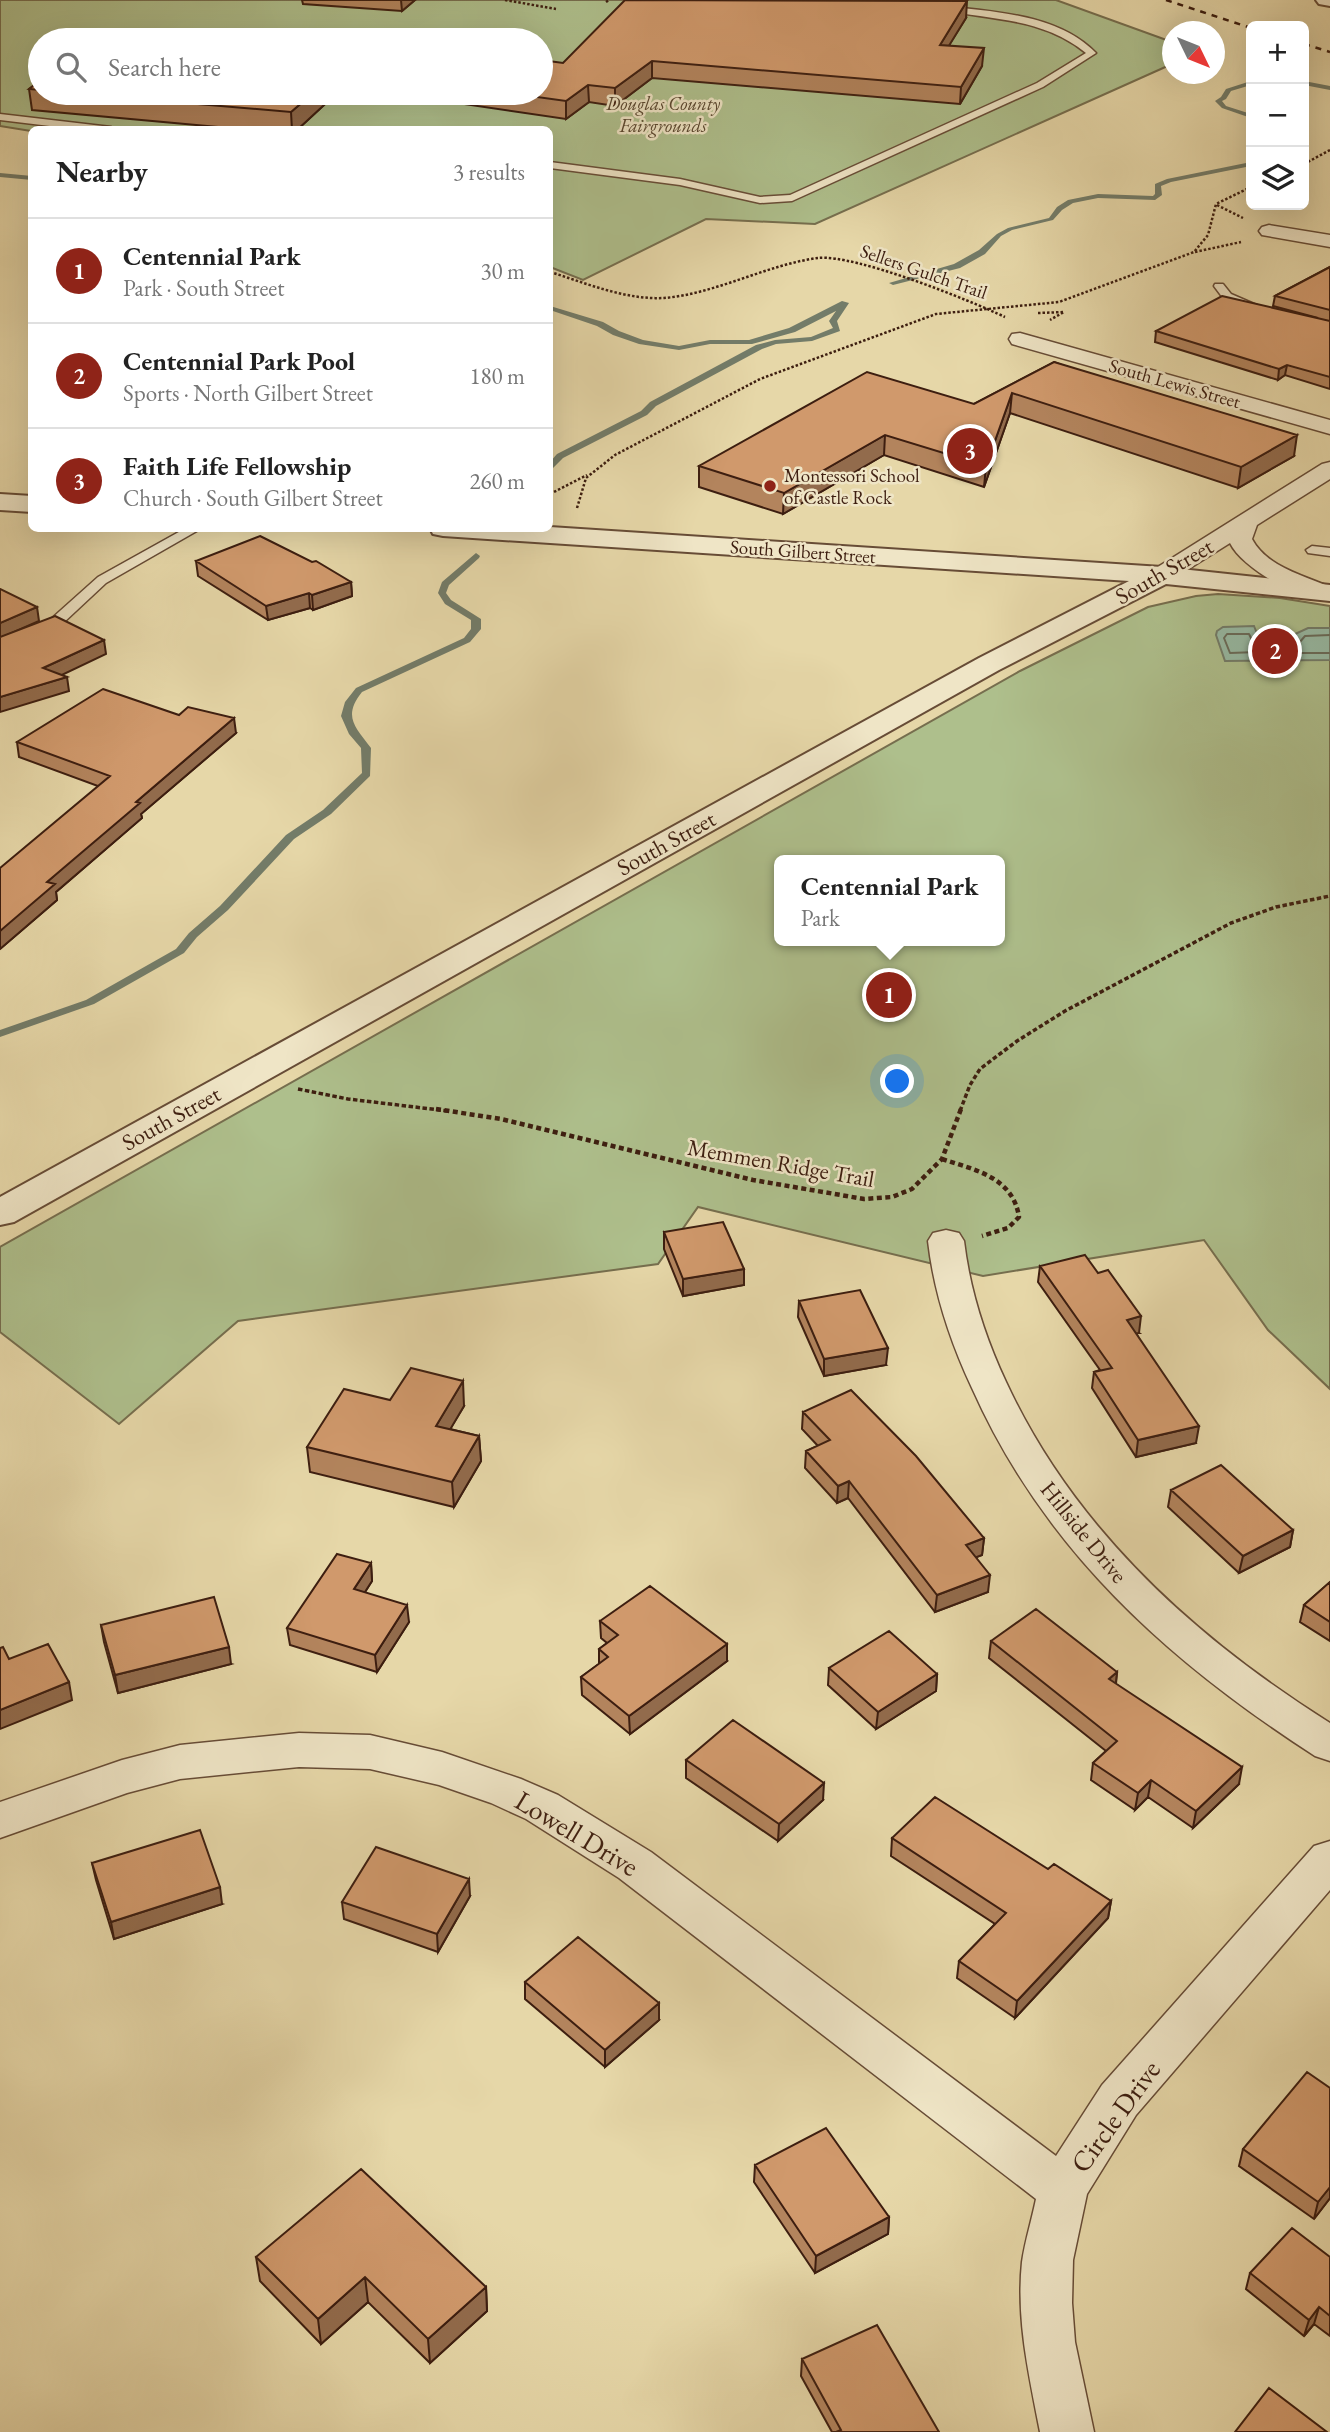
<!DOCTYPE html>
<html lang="en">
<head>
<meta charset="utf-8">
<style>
  :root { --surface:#fff; --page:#f2f2f2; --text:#222; --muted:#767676; --line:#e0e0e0; --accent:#8f2418 }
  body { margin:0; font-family:"EB Garamond",serif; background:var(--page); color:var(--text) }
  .controls { position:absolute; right:21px; top:21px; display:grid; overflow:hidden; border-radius:10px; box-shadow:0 7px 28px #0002 }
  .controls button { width:63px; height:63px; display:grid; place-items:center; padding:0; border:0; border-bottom:2px solid var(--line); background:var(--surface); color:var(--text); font:35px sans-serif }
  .compass { position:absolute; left:1162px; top:21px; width:63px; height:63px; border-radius:50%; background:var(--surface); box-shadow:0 7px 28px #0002; rotate:133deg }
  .you { position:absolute; left:898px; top:1082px; width:24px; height:24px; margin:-18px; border:5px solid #fff; border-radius:50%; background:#1a73e8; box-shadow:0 0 0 10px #1a73e833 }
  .badge { display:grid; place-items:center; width:46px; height:46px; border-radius:50%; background:var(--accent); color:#fff; font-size:23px; font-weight:700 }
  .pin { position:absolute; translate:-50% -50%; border:4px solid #fff; box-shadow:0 2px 7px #0006 }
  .popup { position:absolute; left:774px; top:855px; width:231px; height:91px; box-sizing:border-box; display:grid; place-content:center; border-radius:10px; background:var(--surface); filter:drop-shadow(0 2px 5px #0005); font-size:23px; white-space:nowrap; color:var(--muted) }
  .popup b { font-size:26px; color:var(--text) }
  .popup::after { content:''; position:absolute; left:50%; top:100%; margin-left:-14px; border:14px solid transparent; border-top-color:var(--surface) }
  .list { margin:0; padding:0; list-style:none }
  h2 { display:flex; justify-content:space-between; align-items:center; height:91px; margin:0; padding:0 28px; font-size:30px }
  h2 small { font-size:23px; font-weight:400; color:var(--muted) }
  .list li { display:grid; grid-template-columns:46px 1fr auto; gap:21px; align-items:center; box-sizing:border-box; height:105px; padding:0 28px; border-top:2px solid var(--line) }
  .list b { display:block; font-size:26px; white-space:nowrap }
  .list p { margin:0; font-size:23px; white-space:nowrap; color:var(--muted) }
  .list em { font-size:23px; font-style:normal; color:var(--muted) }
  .icon { flex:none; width:38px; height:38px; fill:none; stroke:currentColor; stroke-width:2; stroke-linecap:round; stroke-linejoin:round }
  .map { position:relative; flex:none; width:1330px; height:2432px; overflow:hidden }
  .search { position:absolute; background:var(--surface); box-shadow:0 7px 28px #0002; left:28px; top:28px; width:525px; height:77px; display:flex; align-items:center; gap:18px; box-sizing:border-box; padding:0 24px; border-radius:38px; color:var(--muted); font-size:26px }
  .panel { position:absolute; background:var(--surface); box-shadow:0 7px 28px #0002; left:28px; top:126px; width:525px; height:406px; border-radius:10px }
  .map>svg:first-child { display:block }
  .green { fill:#aebf8c; stroke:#766e4e; stroke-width:2; fill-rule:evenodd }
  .water { fill:#97baa4; stroke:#737c69; stroke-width:2 }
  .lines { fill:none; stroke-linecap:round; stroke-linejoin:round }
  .shore { stroke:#6a6c5a; stroke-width:2 }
  .stream { fill:#737c69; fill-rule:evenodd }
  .service-casing { stroke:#674c36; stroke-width:3 }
  .minor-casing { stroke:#674c36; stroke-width:3 }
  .tertiary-casing { stroke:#674c36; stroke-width:4 }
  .path-far2 { stroke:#3d1e10; stroke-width:2.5; stroke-dasharray:2.5 2; stroke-linecap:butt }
  .path-far1 { stroke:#3d1e10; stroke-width:3.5; stroke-dasharray:4.5 2.5; stroke-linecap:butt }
  .path { stroke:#3d1e10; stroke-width:4.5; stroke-dasharray:5 3.5; stroke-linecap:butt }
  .service { fill:#efe5c6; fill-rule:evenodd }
  .minor { fill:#efe5c6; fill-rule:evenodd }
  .tertiary { fill:#efe5c6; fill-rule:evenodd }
  .rail { stroke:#3d1e10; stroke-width:2.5; stroke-dasharray:6 6; stroke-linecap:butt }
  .wall { fill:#b3845d; stroke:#3d1e10; stroke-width:2 }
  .shaded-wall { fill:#926b4c; stroke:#3d1e10; stroke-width:2 }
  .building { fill:#d0996c; stroke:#3d1e10; stroke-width:2 }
  .poi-dot { fill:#8f2418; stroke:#efe5c6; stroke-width:2.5 }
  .labels { text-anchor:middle; stroke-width:5; stroke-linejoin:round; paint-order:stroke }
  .far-park-label { font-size:19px; font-style:italic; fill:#59462f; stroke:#efe5c6 }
  .far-street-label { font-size:19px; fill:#3d1e10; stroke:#efe5c6 }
  .far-poi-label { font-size:19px; fill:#3d1e10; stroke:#efe5c6; text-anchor:start }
  .street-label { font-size:23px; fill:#3d1e10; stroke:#efe5c6 }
  .near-street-label { font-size:28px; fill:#3d1e10; stroke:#efe5c6 }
</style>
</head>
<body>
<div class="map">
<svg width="1330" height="2432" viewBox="0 0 1330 2432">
  <rect width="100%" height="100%" fill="#e6d7a8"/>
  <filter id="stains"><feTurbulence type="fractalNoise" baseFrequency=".00286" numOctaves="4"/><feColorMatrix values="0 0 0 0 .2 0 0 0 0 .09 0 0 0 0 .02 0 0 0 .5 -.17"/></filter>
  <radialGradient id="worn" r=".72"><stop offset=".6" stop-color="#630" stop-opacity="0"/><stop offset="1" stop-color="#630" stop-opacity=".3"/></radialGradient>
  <path class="green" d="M0,0H1056L1172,42V64L815,224L706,219L583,280L550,267V130L31,131L0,126ZM40,40H541V93H40Z
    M1218,594L1280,598L1330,606V1389L1268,1330L1204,1240L983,1276L698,1207L658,1264L238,1321L119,1424L0,1332V1247L1020,671L1148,607L1196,596ZM779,860H999V941H779Z"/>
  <path class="water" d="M1254,626L1260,641H1292L1293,635L1308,628H1330V660L1225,661L1216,635L1217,631L1223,627Z"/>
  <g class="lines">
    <path class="shore" d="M1227,634H1249L1258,652L1230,653L1224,638Z
      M1330,635L1305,636L1293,650L1296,653H1330"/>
    <path class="stream" d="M1251,81V85L1231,91L1226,99L1222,101L1226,106L1251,114V118L1222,108L1215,101L1221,97L1226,89Z
      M1304,81L1330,86V90L1304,85Z
      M1251,162V166L1171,182L1161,186L1162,195L1155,200L1098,198L1073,203L1062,210L1053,220L1012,230L1001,236L985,254L960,268L893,285L889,283L954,264L979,250L997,234L1008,228L1049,218L1057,207L1068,200L1098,194L1153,196L1155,194V184L1167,179Z
      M0,173L32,176V180L0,177Z
      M842,301L849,303L837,321L840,331L812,341L776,344L762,349L656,406L647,415L563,458L553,468H550V462L557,454L641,411L650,402L756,345L775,340L811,337L833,328L829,321L836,311L795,332L752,344H710L679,350L639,344L613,335L597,326L550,310V306L603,322L619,331L643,340L679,346L710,340H749L789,328Z
      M476,553L480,556L479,558L449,585L446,593L451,600L481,619V629L470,642L362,692C343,716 354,726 371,748L370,776L331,814L294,839L228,910L197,937L184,953L94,1004L0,1037V1030L86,1000L176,949L189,933L220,906L286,835L323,810L362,773L361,748L349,734L341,716L345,702L356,688L464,638L471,629V620L445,604L438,593L442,582Z"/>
    <g class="service-casing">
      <path id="service" d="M944,6C995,12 1058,14 1096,53L1043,87L792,201L760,203L680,185L550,168V162L680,179L760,197L790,195L1037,83L1086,53C1043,18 993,20 941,10Z
        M0,114L111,127L115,130H83L0,120Z
        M1215,284H1223L1231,294L1261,307L1256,310L1223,298L1214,286Z
        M186,528H202L106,583L61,625L0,650V641L51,619L98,577Z
        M1312,546L1330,548V556L1308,553L1306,550Z"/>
    </g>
    <g class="minor-casing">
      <path id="minor" d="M1269,225L1330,235V247L1262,235L1259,231L1262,227Z
        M1020,333L1330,420V434L1012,344L1009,339L1012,334Z
        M1330,462V479L1257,525L1252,539C1267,567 1303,575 1330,587V597C1303,604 1242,568 1230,543L1171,580L1162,583L1153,580L1149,575L1153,570L1322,464Z
        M946,1230L959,1233L964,1241C970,1291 985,1337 1006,1382C1074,1529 1195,1638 1330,1723V1761L1315,1756C1168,1661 1044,1550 972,1388C950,1341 934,1293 928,1241L933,1233Z
        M299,1733L370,1735L442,1752L521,1779L558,1795L651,1852L1056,2156L1102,2085L1314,1846L1330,1841V1890L1136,2115L1087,2194L1073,2260L1072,2303L1075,2342L1094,2432H1040C1029,2375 1016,2320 1022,2262C1025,2241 1032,2219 1036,2199L619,1878L526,1819L491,1803L439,1785L370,1769L299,1767L180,1779L127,1793L0,1838V1802L122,1760L180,1745Z"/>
    </g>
    <g class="tertiary-casing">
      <path id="tertiary" d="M1316,0H1330V6L1319,4Z
        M0,494L32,496V512L0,510Z
        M550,527L1162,567L1330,585V601L1166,584L999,670L14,1222L0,1225V1197L979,658L1129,581L443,536L433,534L430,528Z"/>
    </g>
    <path class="path-far2" d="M505,0L556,9
      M606,2L609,0
      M1304,164L1330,150
      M1217,205L1243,218
      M1195,252L1241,242
      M550,272C586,283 625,300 664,298C715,294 769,264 818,258C855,254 969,300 1005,317
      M1038,313L1064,312L1050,320
      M550,494L587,475
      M577,508L586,478L615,455L760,379L936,314L1059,302L1194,252L1208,235L1216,204L1251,187"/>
    <path class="path-far1" d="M298,1089L348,1099L448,1111
      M960,1111L970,1085L980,1069L1017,1041L1065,1011L1231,923L1276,907L1330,896"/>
    <path class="path" d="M436,1109L501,1119L753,1180L864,1199L892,1197L912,1189L942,1159L961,1109
      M942,1159C975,1170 1013,1177 1019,1217L1008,1228L982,1236"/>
    <use href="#service" class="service"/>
    <use href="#minor" class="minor"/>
    <use href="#tertiary" class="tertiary"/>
    <path class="rail" d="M1166,0L1251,28
      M1304,44L1330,52"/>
  </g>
  <path class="wall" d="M302,0H415L402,11L303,4Z
    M966,18L949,45L982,66L960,104L652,78L615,106L589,102L566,119L443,101V93H541L563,63Z
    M40,81V93H337L297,130H251L32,110L29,89Z
    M1330,267V389L1285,375L1278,380L1155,342L1156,331L1318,318L1273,306L1275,296Z
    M1054,362L1294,456L1238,488L1010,413L984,487L884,455L783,514L699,487V466L974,404Z
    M196,561L351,582L352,596L313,610L310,608L268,620L198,576Z
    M179,715L236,733L141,814L142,818L56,892L57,900L0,949L98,786L19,757L17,742Z
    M664,1232L744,1269V1285L683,1296L664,1249Z
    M1040,1266L1139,1333H1136L1196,1443L1136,1457L1092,1388L1094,1372L1100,1370L1038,1282Z
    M799,1301L886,1365L824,1376L798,1317Z
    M390,1400L464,1406L450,1429L479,1436L481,1461L454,1507L310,1472L307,1447Z
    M803,1412L984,1538L982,1555L976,1557L988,1592L935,1612L848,1498L837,1503L805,1468L806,1451L818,1446L802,1429Z
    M1171,1490L1293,1530L1290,1547L1239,1573L1168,1507Z
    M371,1563L372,1581L365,1592L409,1622L377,1672L290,1645L287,1628Z
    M1330,1582V1641L1300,1622L1304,1605Z
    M600,1621L727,1661L630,1734L582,1695L581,1677L599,1664V1649L607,1643L601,1638Z
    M101,1625L231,1664L118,1693L104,1642Z
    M991,1641L1117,1672L1116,1684L1239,1784L1193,1828L1148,1797L1135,1810L1091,1780L1093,1763L1106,1751L989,1658Z
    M829,1668L937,1674L936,1691L876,1729L828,1685Z
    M686,1760L823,1800L778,1841L686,1778Z
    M892,1838L1048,1869L1111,1901L1108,1918L1015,2018L957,1978L959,1961L995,1924L891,1856Z
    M92,1863L222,1904L114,1939L96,1880Z
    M470,1896L438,1952L344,1919L342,1902Z
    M525,1982L659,2020L605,2067L525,1999Z
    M1330,2088V2198L1314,2219L1239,2166L1243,2149Z
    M755,2165L889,2217L888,2234L815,2273L754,2182Z
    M256,2257L486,2287L487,2311L430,2363L368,2302L321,2344L260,2281Z
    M1330,2257V2336L1314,2324L1304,2336L1246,2289L1250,2273Z
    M802,2359L939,2432H832L801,2376Z"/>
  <path class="shaded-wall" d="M401,0H415L402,11Z
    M967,1L966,18L939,62L940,45Z
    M984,48L982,66L960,104L961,87Z
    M652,61V78L615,106V88Z
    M588,85L589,102L566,119V101Z
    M313,93H337L297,130H292L291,112Z
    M1287,365L1285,375L1278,380L1279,369Z
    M1012,393L1010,413L984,487L986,466Z
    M885,435L884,455L783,514L784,493Z
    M1297,435L1294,456L1238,488L1241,467Z
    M351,582L352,596L313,610L312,595Z
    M309,593L310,608L268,620L266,606Z
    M37,607L39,621L0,638V623Z
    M104,640L106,654L45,683L43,668Z
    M67,677L69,691L0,712V697Z
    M234,718L236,733L141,814L142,818L56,892L57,900L0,949V931L47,882L136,802Z
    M744,1269V1285L683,1296V1279Z
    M1141,1316L1139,1333L1125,1336L1127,1320Z
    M888,1348L886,1365L824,1376V1359Z
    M463,1381L464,1406L438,1450L436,1426Z
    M1199,1426L1196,1443L1136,1457L1138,1440Z
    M479,1436L481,1461L454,1507L452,1482Z
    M849,1481L848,1498L837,1503L838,1486Z
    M1293,1530L1290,1547L1239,1573L1243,1556Z
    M984,1538L982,1555L964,1562L966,1545Z
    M371,1563L372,1581L356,1606L354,1589Z
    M990,1575L988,1592L935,1612L937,1595Z
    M407,1605L409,1622L377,1672L375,1655Z
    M727,1644V1661L630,1734L629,1716Z
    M229,1647L231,1664L118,1693L115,1675Z
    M1117,1672L1115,1690L1109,1679Z
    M937,1674L936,1691L876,1729L878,1712Z
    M69,1682L72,1700L0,1729V1710Z
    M1242,1767L1239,1784L1193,1828L1196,1811Z
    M1151,1780L1148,1797L1135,1810L1138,1793Z
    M824,1783L823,1800L778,1841L779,1824Z
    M469,1879L470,1896L438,1952L437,1934Z
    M220,1887L222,1904L114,1939L111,1922Z
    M1111,1901L1108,1918L1015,2018L1017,2001Z
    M659,2003V2020L605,2067V2050Z
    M1330,2187V2198L1314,2219L1318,2202Z
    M889,2217L888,2234L815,2273L816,2256Z
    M365,2277L368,2302L321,2344L318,2319Z
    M486,2287L487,2311L430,2363L428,2339Z
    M1319,2307L1314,2324L1304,2336L1309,2320Z"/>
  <path class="building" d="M625,0L967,1L940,45L984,48L961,87L652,61L615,88L588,85L566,101L508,93H541V60L563,63Z
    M105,34L179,40H96Z
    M40,81V90L29,89Z
    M68,93H313L291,112Z
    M1330,267V310L1275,296Z
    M1222,296L1330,321V377L1287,365L1279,369L1156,331Z
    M1054,362L1297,435L1241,467L1012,393L986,466L885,435L784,493L699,466L867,372L974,404Z
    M260,536L312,562L316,561L351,582L312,595L309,593L266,606L196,561Z
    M0,589L37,607L0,623Z
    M55,616L104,640L43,668L67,677L0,697V637Z
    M103,689L179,715L188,707L234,718L136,802L140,803L47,882L55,884L0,931V868L110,776L17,742Z
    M723,1222L744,1269L683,1279L664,1232Z
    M1085,1255L1098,1273L1108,1270L1141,1316L1127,1320L1199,1426L1138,1440L1094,1372L1112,1368L1040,1266Z
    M860,1290L888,1348L824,1359L799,1301Z
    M411,1368L463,1381L436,1426L479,1436L452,1482L307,1447L344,1389L390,1400Z
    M851,1390L916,1456L984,1538L966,1545L990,1575L937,1595L849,1481L838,1486L806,1451L830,1440L803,1412Z
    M1221,1465L1293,1530L1243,1556L1171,1490Z
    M337,1554L371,1563L354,1589L407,1605L375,1655L287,1628Z
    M1330,1582V1622L1304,1605Z
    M650,1586L727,1644L629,1716L581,1677L608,1657L599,1649L618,1635L600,1621Z
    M214,1597L229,1647L115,1675L101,1625Z
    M1036,1609L1117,1672L1109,1679L1242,1767L1196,1811L1151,1780L1138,1793L1093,1763L1117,1741L991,1641Z
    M889,1631L937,1674L878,1712L829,1668Z
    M48,1644L69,1682L0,1710V1648L3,1647L9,1659Z
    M733,1720L824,1783L779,1824L686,1760Z
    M935,1797L1048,1869L1054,1864L1111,1901L1017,2001L959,1961L1006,1913L892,1838Z
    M200,1830L220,1887L111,1922L92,1863Z
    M376,1847L469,1879L437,1934L342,1902Z
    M578,1937L659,2003L605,2050L525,1982Z
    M1307,2072L1330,2088V2187L1318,2202L1243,2149Z
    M826,2128L889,2217L816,2256L755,2165Z
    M361,2169L486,2287L428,2339L365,2277L318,2319L256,2257Z
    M1292,2228L1330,2257V2316L1319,2307L1309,2320L1250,2273Z
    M877,2325L939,2432H836L841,2430L802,2359Z
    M1269,2388L1327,2432H1235Z"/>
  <circle class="poi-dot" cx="770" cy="486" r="7"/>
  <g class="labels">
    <g class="far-park-label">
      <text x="663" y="110">Douglas County<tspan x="663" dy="22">Fairgrounds</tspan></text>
    </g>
    <g class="far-street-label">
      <text transform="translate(924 271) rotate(19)" y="7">Sellers Gulch Trail</text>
      <text transform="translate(1175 383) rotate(16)" y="7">South Lewis Street</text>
      <text transform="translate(803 551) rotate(4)" y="7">South Gilbert Street</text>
    </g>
    <g class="far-poi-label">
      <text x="784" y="482">Montessori School<tspan x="784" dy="22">of Castle Rock</tspan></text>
    </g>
    <g class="street-label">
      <text transform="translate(1164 571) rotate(-30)" y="8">South Street</text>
      <text transform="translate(666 843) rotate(-29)" y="8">South Street</text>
      <text transform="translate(171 1118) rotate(-29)" y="8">South Street</text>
      <text transform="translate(781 1163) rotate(10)" y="8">Memmen Ridge Trail</text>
      <text transform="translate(1084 1532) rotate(51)" y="8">Hillside Drive</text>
    </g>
    <g class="near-street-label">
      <text transform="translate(577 1833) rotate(31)" y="10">Lowell Drive</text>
      <text transform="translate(1115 2116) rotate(-54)" y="10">Circle Drive</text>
    </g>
  </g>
  <rect width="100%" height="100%" filter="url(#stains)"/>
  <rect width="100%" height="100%" fill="url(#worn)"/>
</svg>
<div class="controls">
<button>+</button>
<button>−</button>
<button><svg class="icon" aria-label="layers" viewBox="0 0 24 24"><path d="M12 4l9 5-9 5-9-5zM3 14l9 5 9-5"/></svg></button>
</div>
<svg class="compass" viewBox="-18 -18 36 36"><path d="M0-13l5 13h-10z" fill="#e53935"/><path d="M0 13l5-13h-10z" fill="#767676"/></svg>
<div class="you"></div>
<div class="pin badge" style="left:889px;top:995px">1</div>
<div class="popup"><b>Centennial Park</b>Park</div>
<div class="pin badge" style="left:1275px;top:651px">2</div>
<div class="pin badge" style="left:970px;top:451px">3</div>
<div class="search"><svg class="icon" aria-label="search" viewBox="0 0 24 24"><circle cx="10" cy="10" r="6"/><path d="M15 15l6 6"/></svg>Search here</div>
<section class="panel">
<h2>Nearby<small>3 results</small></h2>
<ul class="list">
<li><span class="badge">1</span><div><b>Centennial Park</b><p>Park · South Street</p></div><em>30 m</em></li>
<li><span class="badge">2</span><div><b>Centennial Park Pool</b><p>Sports · North Gilbert Street</p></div><em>180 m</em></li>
<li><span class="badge">3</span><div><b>Faith Life Fellowship</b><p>Church · South Gilbert Street</p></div><em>260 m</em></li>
</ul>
</section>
</div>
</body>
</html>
